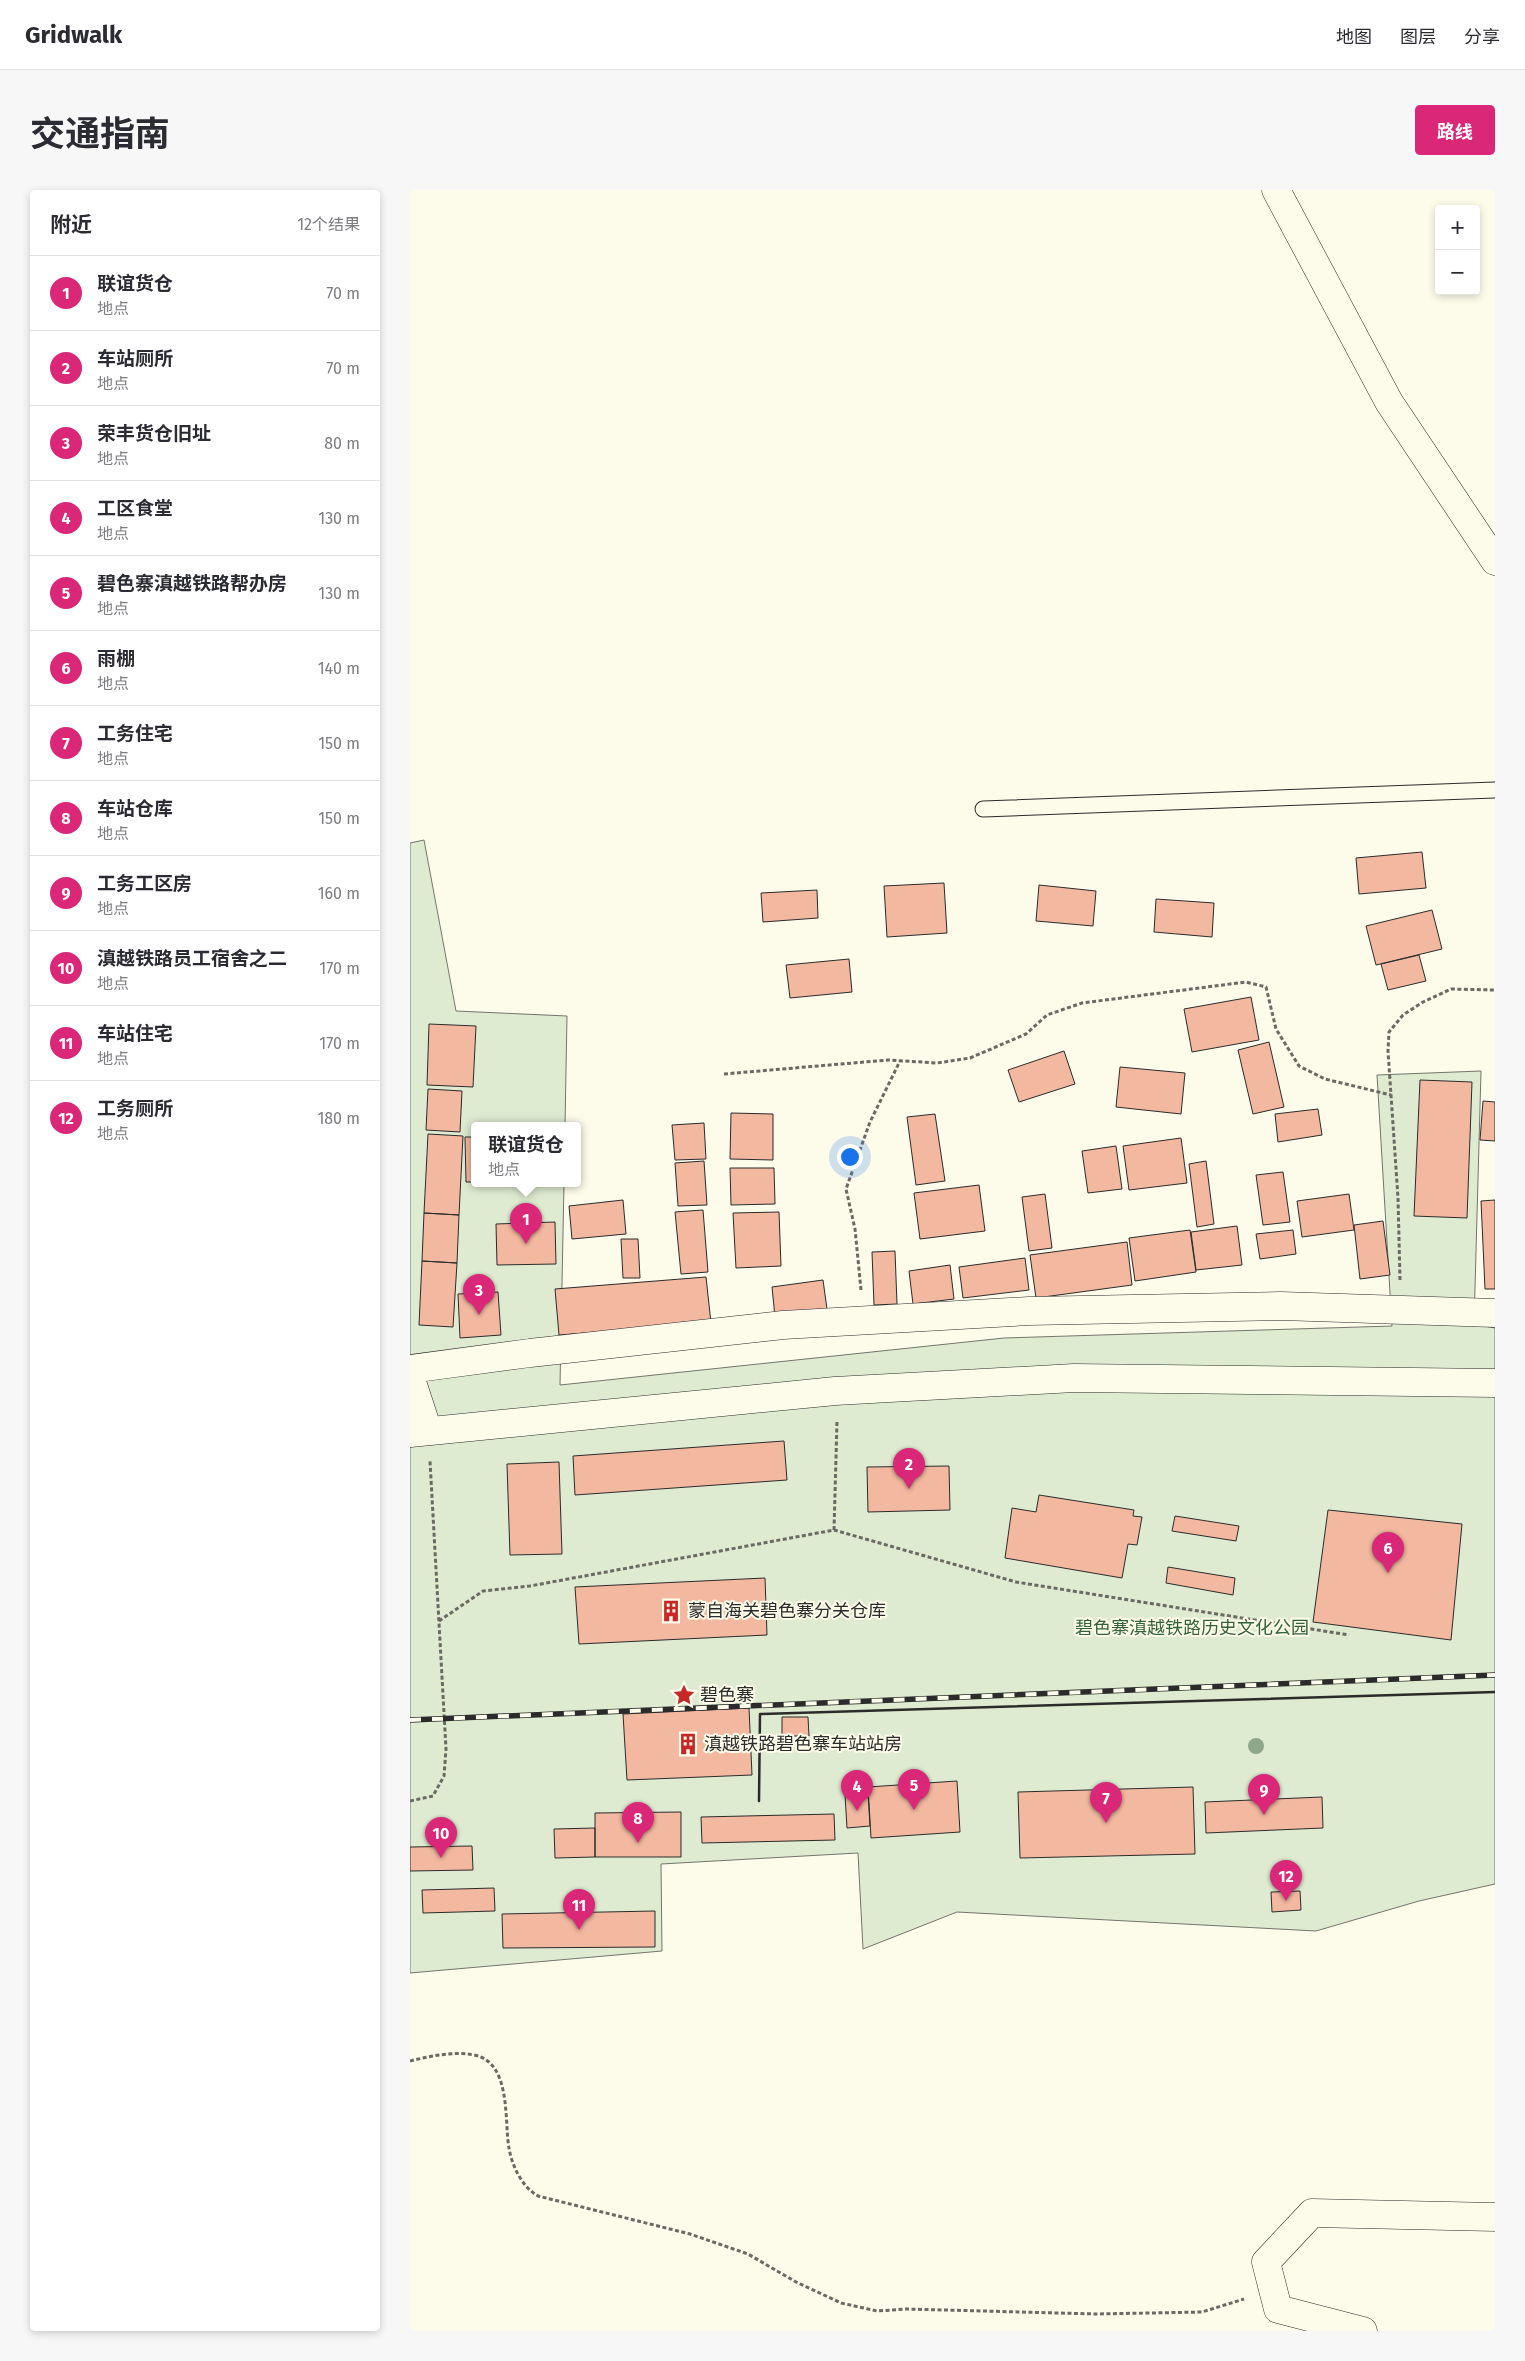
<!DOCTYPE html>
<html lang="zh">
<head>
<meta charset="utf-8">
<style>
  :root { --surface:#fff; --page:#f7f7f7; --text:#2b2b33; --muted:#7c7c81; --line:#e1e1e2; --accent:#db2777 }
  body { margin:0; font-family:"Fira Sans","Noto Sans SC",sans-serif; background:var(--page); color:var(--text) }
  .controls { position:absolute; right:15px; top:15px; display:grid; overflow:hidden; border-radius:5px; box-shadow:0 2px 8px #0003 }
  .controls button { width:45px; height:45px; display:grid; place-items:center; padding:0; border:0; border-bottom:1px solid var(--line); background:var(--surface); color:var(--text); font:25px sans-serif }
  .you { position:absolute; left:439px; top:966px; width:18px; height:18px; margin:-12px; border:4px solid #fff; border-radius:50%; background:#1a73e8; box-shadow:0 0 0 8px #1a73e833 }
  .badge { display:grid; place-items:center; width:32px; height:32px; border-radius:50%; background:var(--accent); color:#fff; font-size:16px; font-weight:700 }
  .pin { position:absolute; translate:-50% -41px; filter:drop-shadow(0 1px 2px #0008) }
  .pin::after { content:''; position:absolute; top:26px; width:18px; height:15px; background:inherit; clip-path:polygon(0 0,100% 0,50% 100%) }
  .popup { position:absolute; left:61px; top:932px; width:110px; height:65px; box-sizing:border-box; display:grid; place-content:center; border-radius:5px; background:var(--surface); filter:drop-shadow(0 1px 4px #0005); font-size:16px; white-space:nowrap; color:var(--muted) }
  .popup b { font-size:19px; color:var(--text) }
  .popup::after { content:''; position:absolute; left:50%; top:100%; margin-left:-10px; border:10px solid transparent; border-top-color:var(--surface) }
  .list { margin:0; padding:0; list-style:none }
  h2 { display:flex; justify-content:space-between; align-items:center; height:65px; margin:0; padding:0 20px; font-size:21px }
  h2 small { font-size:16px; font-weight:400; color:var(--muted) }
  .list li { display:grid; grid-template-columns:32px 1fr auto; gap:15px; align-items:center; box-sizing:border-box; height:75px; padding:0 20px; border-top:1px solid var(--line) }
  .list b { display:block; font-size:19px; white-space:nowrap }
  .list p { margin:0; font-size:16px; white-space:nowrap; color:var(--muted) }
  .list em { font-size:16px; font-style:normal; color:var(--muted) }
  .map { position:relative; flex:none; width:1085px; height:2141px; overflow:hidden; border-radius:5px }
  header { display:flex; align-items:center; gap:30px; box-sizing:border-box; height:70px; padding:0 25px; background:var(--surface); border-bottom:1px solid var(--line) }
  header strong { font-size:24px }
  nav { display:flex; gap:28px; margin-inline-start:auto; font-size:18px }
  .intro { display:flex; align-items:center; justify-content:space-between; box-sizing:border-box; height:120px; padding:0 30px }
  h1 { margin:0; font-size:35px }
  .button { padding:12px 22px; border-radius:5px; background:var(--accent); color:#fff; font-size:18px; font-weight:700 }
  main { display:flex; gap:30px; padding:0 30px }
  aside { flex:1; background:var(--surface); border-radius:5px; box-shadow:0 2px 8px #0003 }
  .map>svg:first-child { display:block }
  .green { fill:#deebd1; stroke:#74746e }
  .building { fill:#f2b8a0; stroke:#2b2b2b }
  .lines { fill:none; stroke-linecap:round; stroke-linejoin:round }
  .lane-casing { stroke:#2b2b2b; stroke-width:17 }
  .street-casing { stroke:#2b2b2b; stroke-width:29 }
  .secondary-casing { stroke:#2b2b2b; stroke-width:29 }
  .path { stroke:#6a6964; stroke-width:3; stroke-dasharray:4 2.5; stroke-linecap:butt }
  .lane { stroke:#fdfbea; stroke-width:15 }
  .street { stroke:#fdfbea; stroke-width:28 }
  .secondary { stroke:#fdfbea; stroke-width:28 }
  .rail-casing { stroke:#2b2b2b; stroke-width:5.5 }
  .rail { stroke:#fdfbea; stroke-width:4; stroke-dasharray:11; stroke-linecap:butt }
  .wall { stroke:#2b2b2b; stroke-width:2.5 }
  .tree { fill:#8ea78a }
  .labels { text-anchor:middle; stroke-width:4; stroke-linejoin:round; paint-order:stroke }
  .poi-label { font-size:18px; fill:#2b2b2b; stroke:#fdfbea; text-anchor:start }
  .park-label { font-size:18px; fill:#34623c; stroke:#fdfbea }
</style>
</head>
<body>
<header>
<strong>Gridwalk</strong>
<nav><a>地图</a><a>图层</a><a>分享</a></nav>
</header>
<div class="intro"><h1>交通指南</h1><a class="button">路线</a></div>
<main>
<aside>
<h2>附近<small>12个结果</small></h2>
<ul class="list">
<li><span class="badge">1</span><div><b>联谊货仓</b><p>地点</p></div><em>70 m</em></li>
<li><span class="badge">2</span><div><b>车站厕所</b><p>地点</p></div><em>70 m</em></li>
<li><span class="badge">3</span><div><b>荣丰货仓旧址</b><p>地点</p></div><em>80 m</em></li>
<li><span class="badge">4</span><div><b>工区食堂</b><p>地点</p></div><em>130 m</em></li>
<li><span class="badge">5</span><div><b>碧色寨滇越铁路帮办房</b><p>地点</p></div><em>130 m</em></li>
<li><span class="badge">6</span><div><b>雨棚</b><p>地点</p></div><em>140 m</em></li>
<li><span class="badge">7</span><div><b>工务住宅</b><p>地点</p></div><em>150 m</em></li>
<li><span class="badge">8</span><div><b>车站仓库</b><p>地点</p></div><em>150 m</em></li>
<li><span class="badge">9</span><div><b>工务工区房</b><p>地点</p></div><em>160 m</em></li>
<li><span class="badge">10</span><div><b>滇越铁路员工宿舍之二</b><p>地点</p></div><em>170 m</em></li>
<li><span class="badge">11</span><div><b>车站住宅</b><p>地点</p></div><em>170 m</em></li>
<li><span class="badge">12</span><div><b>工务厕所</b><p>地点</p></div><em>180 m</em></li>
</ul>
</aside>
<div class="map">
<svg width="1085" height="2141" viewBox="0 0 1085 2141">
  <rect width="100%" height="100%" fill="#fdfbea"/>
  <path class="green" d="M14,650L46,821L157,826L155,935H65V993H154L150,1195L594,1148L982,1136L967,885L1071,881L1064,1134L1085,1138V1694L1009,1711L906,1741L547,1722L453,1759L448,1663L251,1674L252,1761L0,1783V653Z"/>
  <path class="building" d="M1012,662L1016,698L949,704L946,668Z
    M534,693L537,743L477,747L474,696Z
    M629,695L686,701L683,736L626,731Z
    M407,700L408,728L353,732L351,703Z
    M746,709L804,713L802,747L744,742Z
    M1022,720L1032,759L966,775L956,736Z
    M1009,765L1016,791L978,800L971,774Z
    M439,769L442,802L380,808L376,775Z
    M841,807L849,850L782,862L774,819Z
    M19,834L66,836L63,897L17,895Z
    M859,852L874,917L843,924L828,860Z
    M654,861L665,894L609,912L598,880Z
    M710,877L775,883L771,924L706,917Z
    M1010,890L1062,892L1057,1028L1004,1026Z
    M18,899L52,901L50,942L16,940Z
    M1073,911L1085,912V951L1070,950Z
    M908,919L912,945L868,952L865,924Z
    M321,923L363,924V970L320,969Z
    M525,924L535,991L506,995L497,927Z
    M294,933L296,969L265,970L262,935Z
    M18,944L53,946L49,1025L14,1023Z
    M55,947H65V992H56Z
    M771,948L777,993L719,1000L713,956Z
    M706,956L712,999L678,1003L672,961Z
    M294,971L297,1015L268,1016L265,973Z
    M796,971L804,1034L787,1037L779,974Z
    M320,978H364L365,1014L321,1015Z
    M873,982L880,1032L853,1035L846,985Z
    M569,995L575,1041L510,1049L504,1003Z
    M635,1004L642,1058L619,1061L612,1007Z
    M939,1004L944,1040L892,1047L887,1011Z
    M213,1010L216,1044L162,1049L159,1016Z
    M1085,1010V1099H1075L1071,1011Z
    M293,1020L298,1082L271,1084L265,1022Z
    M369,1022L371,1076L326,1078L323,1023Z
    M14,1023L49,1025L47,1073L12,1071Z
    M973,1031L980,1085L950,1089L944,1035Z
    M145,1032L146,1074L87,1075L86,1034Z
    M827,1036L832,1075L786,1080L781,1042Z
    M780,1040L786,1082L725,1091L719,1048Z
    M883,1040L886,1064L850,1069L846,1044Z
    M211,1049H228L230,1088H213Z
    M717,1052L722,1095L626,1108L620,1065Z
    M485,1061L487,1114L464,1115L462,1062Z
    M615,1068L619,1100L553,1108L549,1077Z
    M12,1071L47,1073L43,1137L9,1135Z
    M540,1075L544,1109L503,1114L499,1081Z
    M296,1087L301,1133L149,1145L145,1099Z
    M413,1090L417,1119L365,1127L362,1097Z
    M88,1102L91,1145L50,1148L48,1104Z
    M374,1251L377,1290L165,1305L163,1266Z
    M149,1272L152,1364L100,1365L97,1274Z
    M539,1276L540,1320L458,1322L457,1277Z
    M629,1305L724,1320L723,1326L732,1327L727,1355L718,1354L712,1388L595,1368L602,1318L626,1322Z
    M918,1320L1052,1334L1041,1450L903,1432Z
    M765,1326L829,1336L826,1351L762,1341Z
    M758,1377L825,1388L823,1405L756,1393Z
    M355,1388L357,1445L169,1454L165,1397Z
    M339,1518L342,1585L217,1590L213,1524Z
    M372,1527H398L399,1546H372Z
    M547,1591L550,1642L461,1648L458,1597Z
    M783,1597L785,1664L610,1668L608,1602Z
    M458,1603L460,1636L437,1638L435,1605Z
    M912,1607L913,1638L796,1643L795,1612Z
    M271,1622V1667H185V1623Z
    M424,1624L425,1650L292,1653L291,1627Z
    M185,1638V1667L145,1668L144,1639Z
    M62,1656L63,1680L0,1681V1657Z
    M84,1698L85,1721L13,1723L12,1700Z
    M890,1701L891,1720L862,1722L861,1702Z
    M245,1721V1757L93,1758L92,1724Z"/>
  <g class="lines">
    <g class="lane-casing">
      <path id="lane" d="M573,619L1085,600"/>
    </g>
    <g class="street-casing">
      <path id="street" d="M866,0L979,212L1085,371
        M0,1179L120,1163L373,1135L619,1121L871,1116L1085,1123
        M0,1186L18,1241
        M0,1243L425,1201L664,1188L1085,1193"/>
    </g>
    <g class="secondary-casing">
      <path id="secondary" d="M953,2141L868,2119L856,2072L902,2023L1085,2027"/>
    </g>
    <path class="path" d="M314,884L478,870L527,873L560,868L616,844L637,825L672,813L836,792L856,797L866,839L889,876L915,889L981,905
      M990,1090L988,1008L978,861L979,842L993,825L1013,812L1041,799L1085,800
      M451,1100L445,1039L436,999L460,932L490,871
      M424,1340L427,1231
      M29,1431L73,1401L120,1396L424,1340L606,1392L939,1445
      M0,1611L23,1606L34,1586L36,1559L20,1271
      M0,1871C21,1866 43,1861 64,1865C102,1872 94,1932 99,1958C102,1976 112,1997 128,2006L280,2044L338,2064L386,2092L431,2113L467,2121L496,2119L687,2124L792,2122L834,2109"/>
    <use href="#lane" class="lane"/>
    <use href="#street" class="street"/>
    <use href="#secondary" class="secondary"/>
    <g class="rail-casing">
      <path id="rail" d="M0,1530L1085,1485"/>
    </g>
    <use href="#rail" class="rail"/>
    <path class="wall" d="M349,1611L350,1524L1085,1502"/>
  </g>
  <circle class="tree" cx="846" cy="1556" r="8"/>
  <defs>
    <g id="building-bare" transform="scale(1.725)"><path d="M-4-6H4V6H1V3H-1V6H-4ZM-2.5-4.3h1.7v1.8h-1.7ZM.8-4.3h1.7v1.8H.8ZM-2.5-1h1.7V.8h-1.7ZM.8-1h1.7V.8H.8Z" fill="#c62828" stroke="#fdfbea" stroke-width="2.5" paint-order="stroke"/></g>
    <g id="sight-bare" transform="scale(1.725)"><path d="M0-6L1.8-2.2L6-1.7L2.9 1.2L3.7 5.4L0 3.3L-3.7 5.4L-2.9 1.2L-6-1.7L-1.8-2.2Z" fill="#c62828" stroke="#fdfbea" stroke-width="2.5" paint-order="stroke"/></g>
  </defs>
  <g fill-rule="evenodd">
    <use href="#building-bare" x="261" y="1421"/>
    <use href="#sight-bare" x="274" y="1505"/>
    <use href="#building-bare" x="278" y="1554"/>
  </g>
  <g class="labels">
    <g class="poi-label">
      <text x="278" y="1427">蒙自海关碧色寨分关仓库</text>
      <text x="290" y="1511">碧色寨</text>
      <text x="294" y="1560">滇越铁路碧色寨车站站房</text>
    </g>
    <g class="park-label">
      <text x="782" y="1444">碧色寨滇越铁路历史文化公园</text>
    </g>
  </g>
</svg>
<div class="controls">
<button>+</button>
<button>−</button>
</div>
<div class="you"></div>
<div class="pin badge" style="left:116px;top:1054px">1</div>
<div class="popup"><b>联谊货仓</b>地点</div>
<div class="pin badge" style="left:499px;top:1299px">2</div>
<div class="pin badge" style="left:69px;top:1125px">3</div>
<div class="pin badge" style="left:447px;top:1621px">4</div>
<div class="pin badge" style="left:504px;top:1620px">5</div>
<div class="pin badge" style="left:978px;top:1383px">6</div>
<div class="pin badge" style="left:696px;top:1633px">7</div>
<div class="pin badge" style="left:228px;top:1653px">8</div>
<div class="pin badge" style="left:854px;top:1625px">9</div>
<div class="pin badge" style="left:31px;top:1668px">10</div>
<div class="pin badge" style="left:169px;top:1740px">11</div>
<div class="pin badge" style="left:876px;top:1711px">12</div>
</div>
</main>
</body>
</html>
